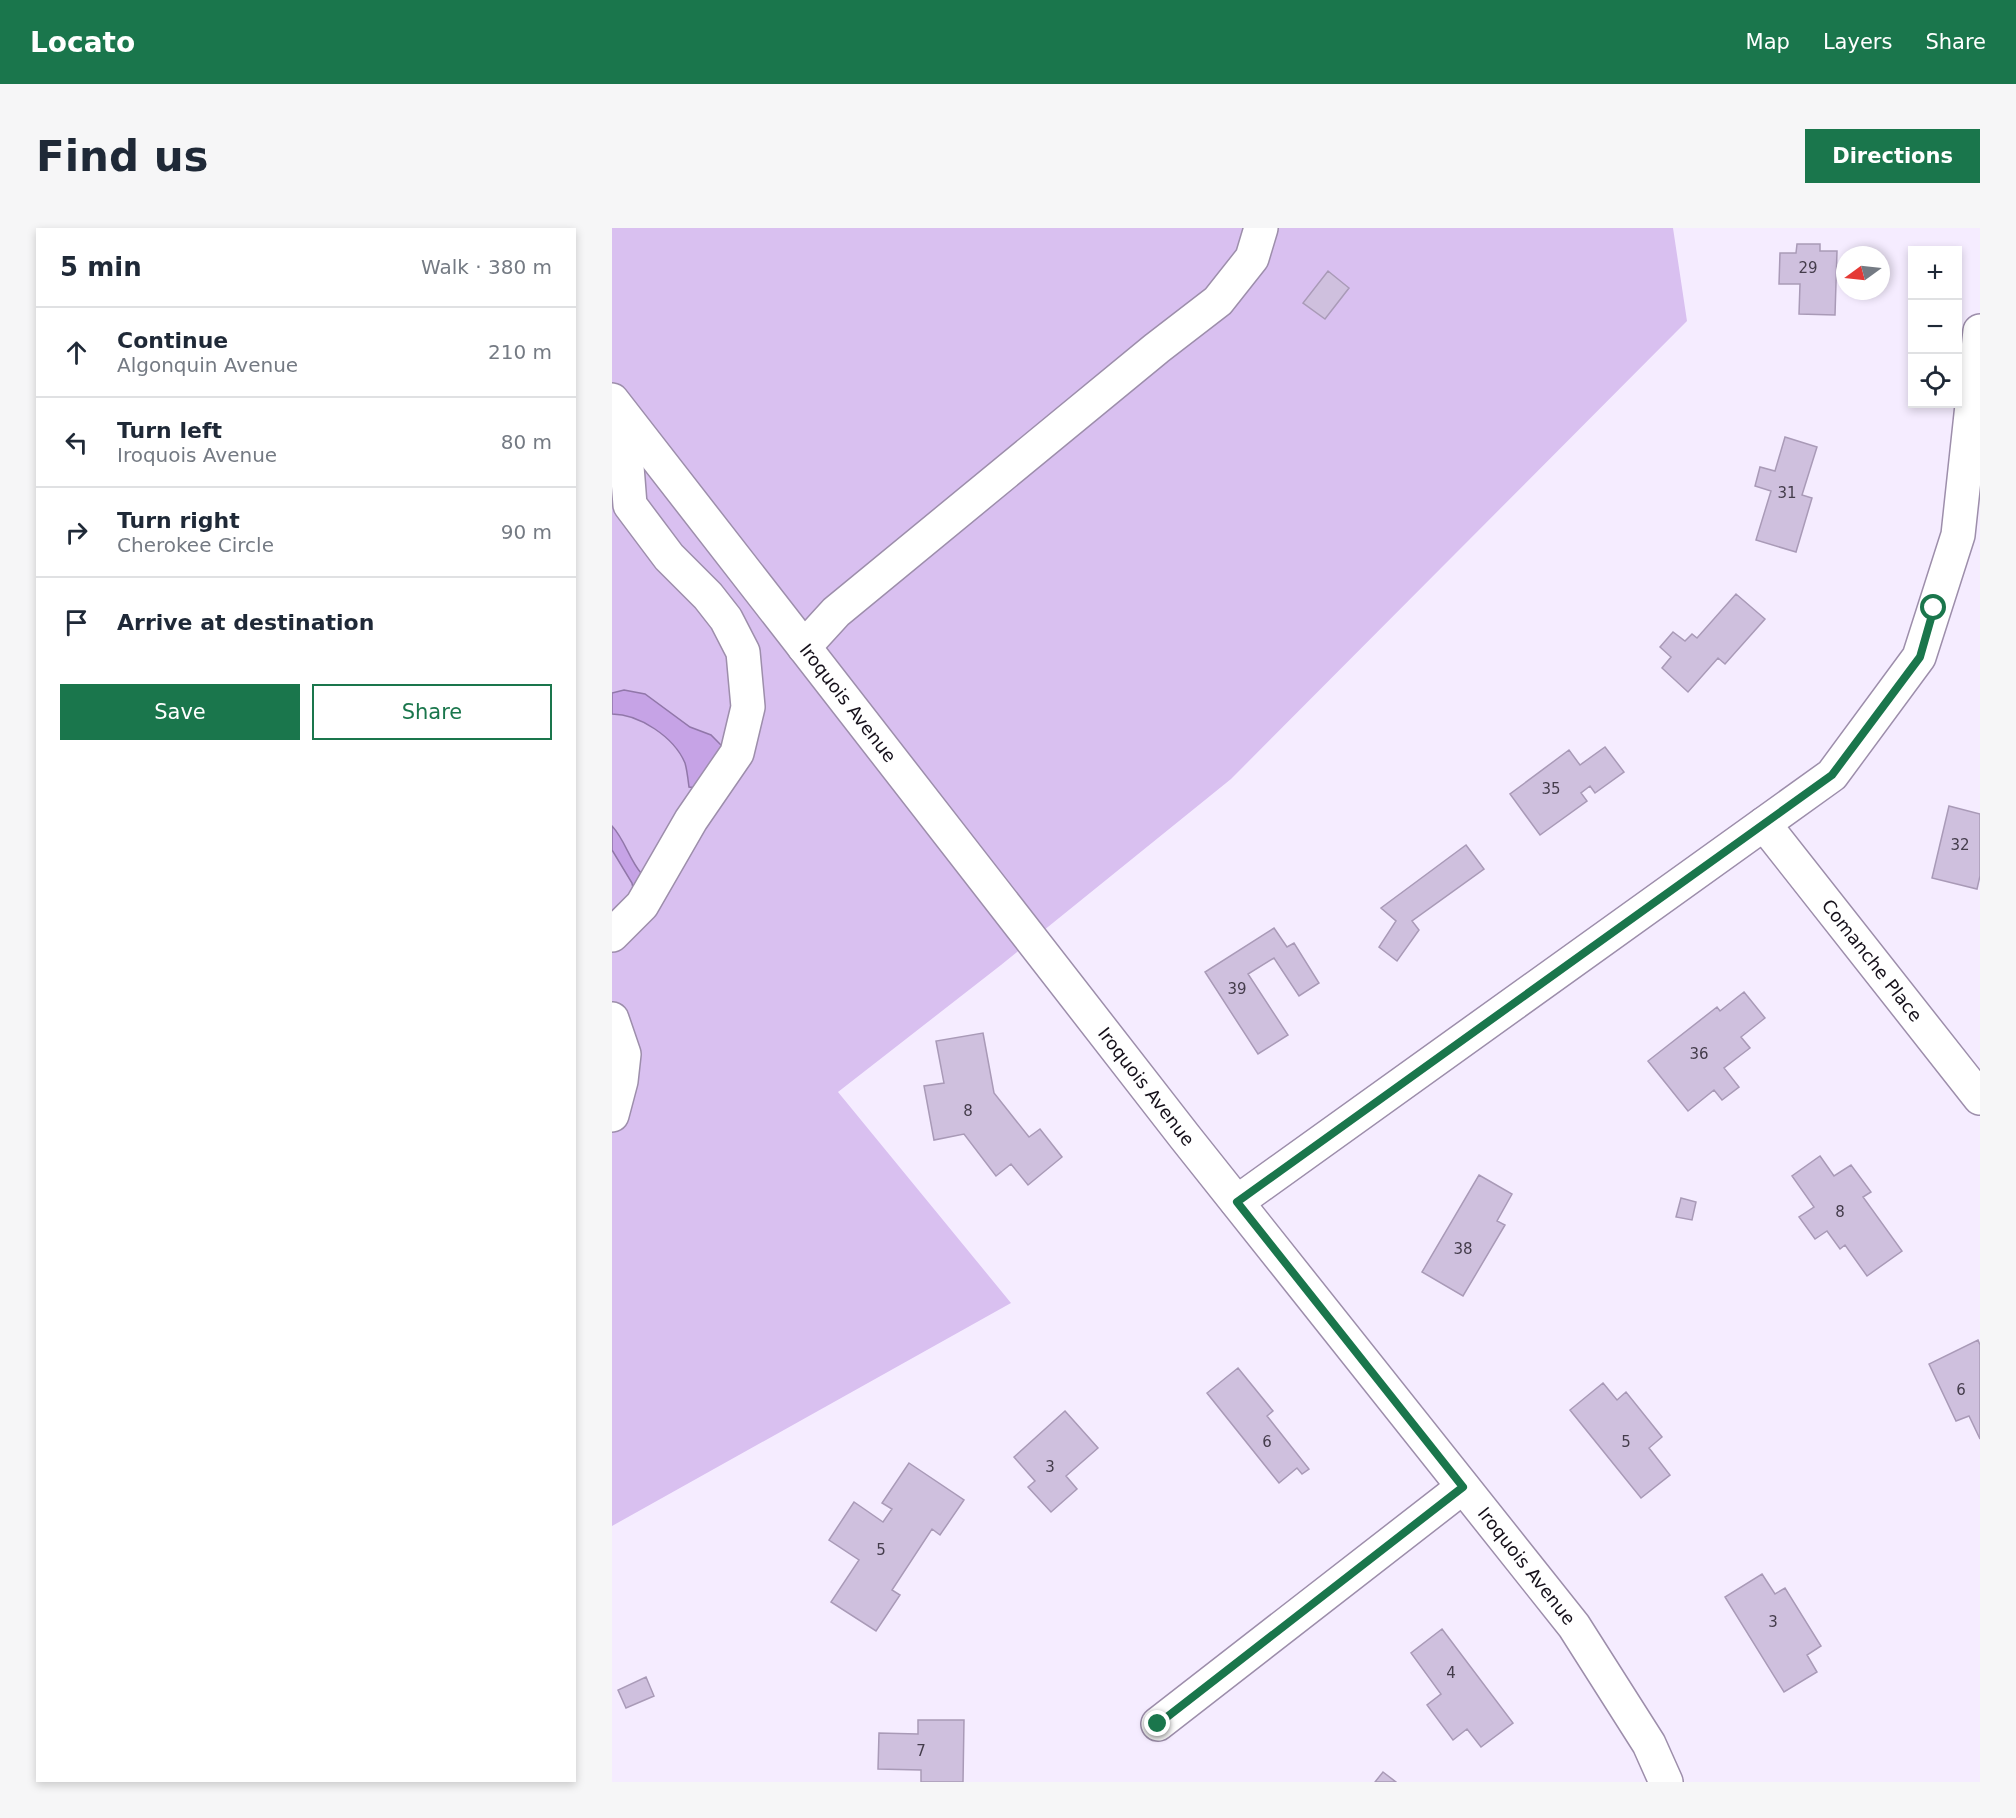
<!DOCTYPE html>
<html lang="en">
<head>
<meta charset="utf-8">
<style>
  :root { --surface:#fff; --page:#f6f6f7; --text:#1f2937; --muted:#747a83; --line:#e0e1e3; --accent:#1a764c }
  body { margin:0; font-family:"DejaVu Sans",sans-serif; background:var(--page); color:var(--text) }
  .controls { position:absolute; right:18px; top:18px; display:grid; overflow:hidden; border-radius:0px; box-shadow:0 3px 9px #0003 }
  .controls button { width:54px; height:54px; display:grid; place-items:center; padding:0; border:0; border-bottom:2px solid var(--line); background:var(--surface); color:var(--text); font:30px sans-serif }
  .compass { position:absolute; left:1224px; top:18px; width:54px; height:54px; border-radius:50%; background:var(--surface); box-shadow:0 3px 9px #0003; rotate:255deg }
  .stop { position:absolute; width:18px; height:18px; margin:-14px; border:4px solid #1a764c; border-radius:50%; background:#fff }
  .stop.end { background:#1a764c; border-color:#fff; box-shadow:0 2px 6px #0008 }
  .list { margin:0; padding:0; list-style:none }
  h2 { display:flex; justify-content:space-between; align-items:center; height:78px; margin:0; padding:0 24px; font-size:26px }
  h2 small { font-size:20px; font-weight:400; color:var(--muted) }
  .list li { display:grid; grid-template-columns:39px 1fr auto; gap:18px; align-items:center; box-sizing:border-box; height:90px; padding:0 24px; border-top:2px solid var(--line) }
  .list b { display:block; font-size:22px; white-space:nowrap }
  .list p { margin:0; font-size:20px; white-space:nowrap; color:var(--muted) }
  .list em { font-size:20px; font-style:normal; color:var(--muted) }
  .actions { display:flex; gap:12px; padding:18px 24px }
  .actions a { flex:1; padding:14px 0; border:2px solid var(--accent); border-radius:0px; text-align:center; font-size:21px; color:var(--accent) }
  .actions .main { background:var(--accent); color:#fff }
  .icon { flex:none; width:33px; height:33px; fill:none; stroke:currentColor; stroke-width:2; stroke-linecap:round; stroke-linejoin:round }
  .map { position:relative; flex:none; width:1368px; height:1554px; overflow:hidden; border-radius:0px }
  header { display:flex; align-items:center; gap:36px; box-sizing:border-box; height:84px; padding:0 30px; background:var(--accent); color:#fff }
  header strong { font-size:28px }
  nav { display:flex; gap:33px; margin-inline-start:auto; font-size:21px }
  .intro { display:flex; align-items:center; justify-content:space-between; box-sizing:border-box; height:144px; padding:0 36px }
  h1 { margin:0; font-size:42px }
  .button { padding:15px 27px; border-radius:0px; background:var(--accent); color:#fff; font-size:21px; font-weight:700 }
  main { display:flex; gap:36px; padding:0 36px }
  aside { flex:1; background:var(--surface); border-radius:0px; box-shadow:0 3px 9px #0003 }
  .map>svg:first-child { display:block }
  .green { fill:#d9c0f0 }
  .water { fill:#c6a3e6; stroke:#9177a9; stroke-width:1.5 }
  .building { fill:#cfc0de; stroke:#a99ab7; stroke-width:1.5 }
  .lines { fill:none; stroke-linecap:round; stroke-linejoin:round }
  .minor-casing { stroke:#9d8eab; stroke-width:36 }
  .minor { stroke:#fff; stroke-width:33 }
  .route { stroke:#1a764c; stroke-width:8 }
  .labels { text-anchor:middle; stroke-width:4.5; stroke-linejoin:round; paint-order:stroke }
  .number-label { font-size:15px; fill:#443c4b }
  .street-label { font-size:18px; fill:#15101a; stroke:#fff }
</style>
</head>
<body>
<header>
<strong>Locato</strong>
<nav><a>Map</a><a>Layers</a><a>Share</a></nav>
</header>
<div class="intro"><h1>Find us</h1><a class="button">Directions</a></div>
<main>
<aside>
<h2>5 min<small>Walk · 380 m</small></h2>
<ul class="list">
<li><svg class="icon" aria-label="ahead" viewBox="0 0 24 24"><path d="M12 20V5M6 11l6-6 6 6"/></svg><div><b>Continue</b><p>Algonquin Avenue</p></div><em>210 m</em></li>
<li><svg class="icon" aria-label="left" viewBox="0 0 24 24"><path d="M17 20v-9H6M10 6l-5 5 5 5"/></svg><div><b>Turn left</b><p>Iroquois Avenue</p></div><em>80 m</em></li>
<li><svg class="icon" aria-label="right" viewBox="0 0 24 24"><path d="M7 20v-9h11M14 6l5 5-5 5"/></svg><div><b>Turn right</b><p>Cherokee Circle</p></div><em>90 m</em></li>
<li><svg class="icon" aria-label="arrive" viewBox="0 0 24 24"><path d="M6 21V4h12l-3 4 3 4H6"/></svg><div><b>Arrive at destination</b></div></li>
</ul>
<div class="actions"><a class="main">Save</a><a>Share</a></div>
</aside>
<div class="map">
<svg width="1368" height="1554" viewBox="0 0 1368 1554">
  <rect width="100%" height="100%" fill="#f5ecff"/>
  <path class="green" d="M0,0H1061L1075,93L619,551L389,737L226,864L399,1075L0,1298Z"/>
  <path class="water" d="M12,462L33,466L78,499L99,507L110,518L85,560L77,559C76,551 75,542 73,535C62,509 27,486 0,486V465Z
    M0,598C13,612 17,631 29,645L22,665L20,655L0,622Z"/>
  <path class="building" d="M1185,16H1208V23H1225L1223,87L1187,86L1188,56H1167L1168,25H1184Z
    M716,43L737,60L713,91L691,75Z
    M1173,209L1205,219L1190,267L1200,270L1184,324L1144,312L1159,263L1143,258L1148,239L1163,243Z
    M1124,366L1153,391L1113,436L1106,430L1076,464L1050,440L1059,429L1048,419L1061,404L1073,413L1080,406L1085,410Z
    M993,519L1012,544L983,565L978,558L969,565L975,573L928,607L898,566L957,522L968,537Z
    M1337,578L1368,586V648L1365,661L1320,650Z
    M854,617L872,641L800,693L807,702L785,733L767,719L784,693L769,680Z
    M662,700L675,719L682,715L707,755L687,768L662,730L636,746L676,807L646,826L593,744Z
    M1132,764L1153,790L1129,809L1138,820L1112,840L1127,859L1110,872L1102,862L1076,883L1036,833L1105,779L1108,783Z
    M371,805L382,865L417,909L428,901L450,929L416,957L399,936L384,948L352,906L322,912L312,858L332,855L324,813Z
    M1208,928L1222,948L1239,937L1259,964L1251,969L1290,1023L1255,1048L1233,1017L1228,1021L1215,1003L1203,1011L1187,989L1202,979L1180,948Z
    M867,947L900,966L885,993L893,997L851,1068L810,1044Z
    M1069,970L1084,974L1080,992L1064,989Z
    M1366,1112L1368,1117V1211L1357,1188L1344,1193L1317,1136Z
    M626,1140L661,1183L655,1188L697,1241L690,1246L685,1240L667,1255L595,1165Z
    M991,1155L1005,1172L1014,1164L1050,1209L1037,1220L1058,1247L1029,1270L958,1182Z
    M453,1183L486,1220L454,1248L465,1261L439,1284L416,1259L423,1253L402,1229Z
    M297,1235L352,1272L328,1307L320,1301L280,1362L288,1367L264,1403L219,1374L247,1332L217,1312L242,1274L271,1294L280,1281L270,1275Z
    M1150,1346L1163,1366L1173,1360L1209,1418L1195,1427L1205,1444L1172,1464L1113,1369Z
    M830,1401L901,1495L869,1519L855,1501L841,1512L815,1477L829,1466L799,1425Z
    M34,1449L42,1468L14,1480L6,1462Z
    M306,1492H352L351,1554H309V1542L266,1541L267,1505L306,1506Z
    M771,1544L784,1554H763Z"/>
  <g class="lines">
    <g class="minor-casing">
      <g id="minor">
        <path id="s1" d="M0,172L573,909L962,1398L1037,1516L1054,1554"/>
        <path d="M192,419L224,384L545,120L606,73L640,30L649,0"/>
        <path id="s2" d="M1152,596L1368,870"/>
        <path d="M0,707L30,677L79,592L125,525L136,479L131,424L114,391L96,368L57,329L18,277L13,213L8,184"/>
        <path d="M0,791L12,826L9,853L0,887"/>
        <path d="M625,974L1220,547L1307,429L1346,307L1368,103"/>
        <path d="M546,1496L851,1259"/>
      </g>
    </g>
    <use href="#minor" class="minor"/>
  </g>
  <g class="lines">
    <path class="route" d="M546,1496L851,1259L625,974L1220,547L1308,429L1322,380"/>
  </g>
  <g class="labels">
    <g class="number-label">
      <text x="1196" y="45">29</text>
      <text x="1175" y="270">31</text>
      <text x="939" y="566">35</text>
      <text x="1348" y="622">32</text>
      <text x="625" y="766">39</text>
      <text x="1087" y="831">36</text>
      <text x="356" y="888">8</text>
      <text x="1228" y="989">8</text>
      <text x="851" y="1026">38</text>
      <text x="1349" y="1167">6</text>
      <text x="655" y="1219">6</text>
      <text x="1014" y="1219">5</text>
      <text x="438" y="1244">3</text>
      <text x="269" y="1327">5</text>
      <text x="1161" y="1399">3</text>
      <text x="839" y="1450">4</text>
      <text x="309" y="1528">7</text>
    </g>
    <g class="street-label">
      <text dy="6" stroke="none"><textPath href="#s1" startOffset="384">Iroquois Avenue</textPath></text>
      <text dy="6" stroke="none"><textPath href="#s2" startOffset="174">Comanche Place</textPath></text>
      <text dy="6" stroke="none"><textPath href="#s1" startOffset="870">Iroquois Avenue</textPath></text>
      <text dy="6" stroke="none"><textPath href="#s1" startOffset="1482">Iroquois Avenue</textPath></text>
    </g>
  </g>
</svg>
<div class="controls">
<button>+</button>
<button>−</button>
<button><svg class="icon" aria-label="locate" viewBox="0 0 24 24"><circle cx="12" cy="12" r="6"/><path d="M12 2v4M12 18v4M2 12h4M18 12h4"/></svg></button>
</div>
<svg class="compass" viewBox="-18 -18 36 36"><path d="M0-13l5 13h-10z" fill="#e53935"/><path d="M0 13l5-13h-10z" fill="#747a83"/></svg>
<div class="stop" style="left:1322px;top:380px"></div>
<div class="stop end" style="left:546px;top:1496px"></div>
</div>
</main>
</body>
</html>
